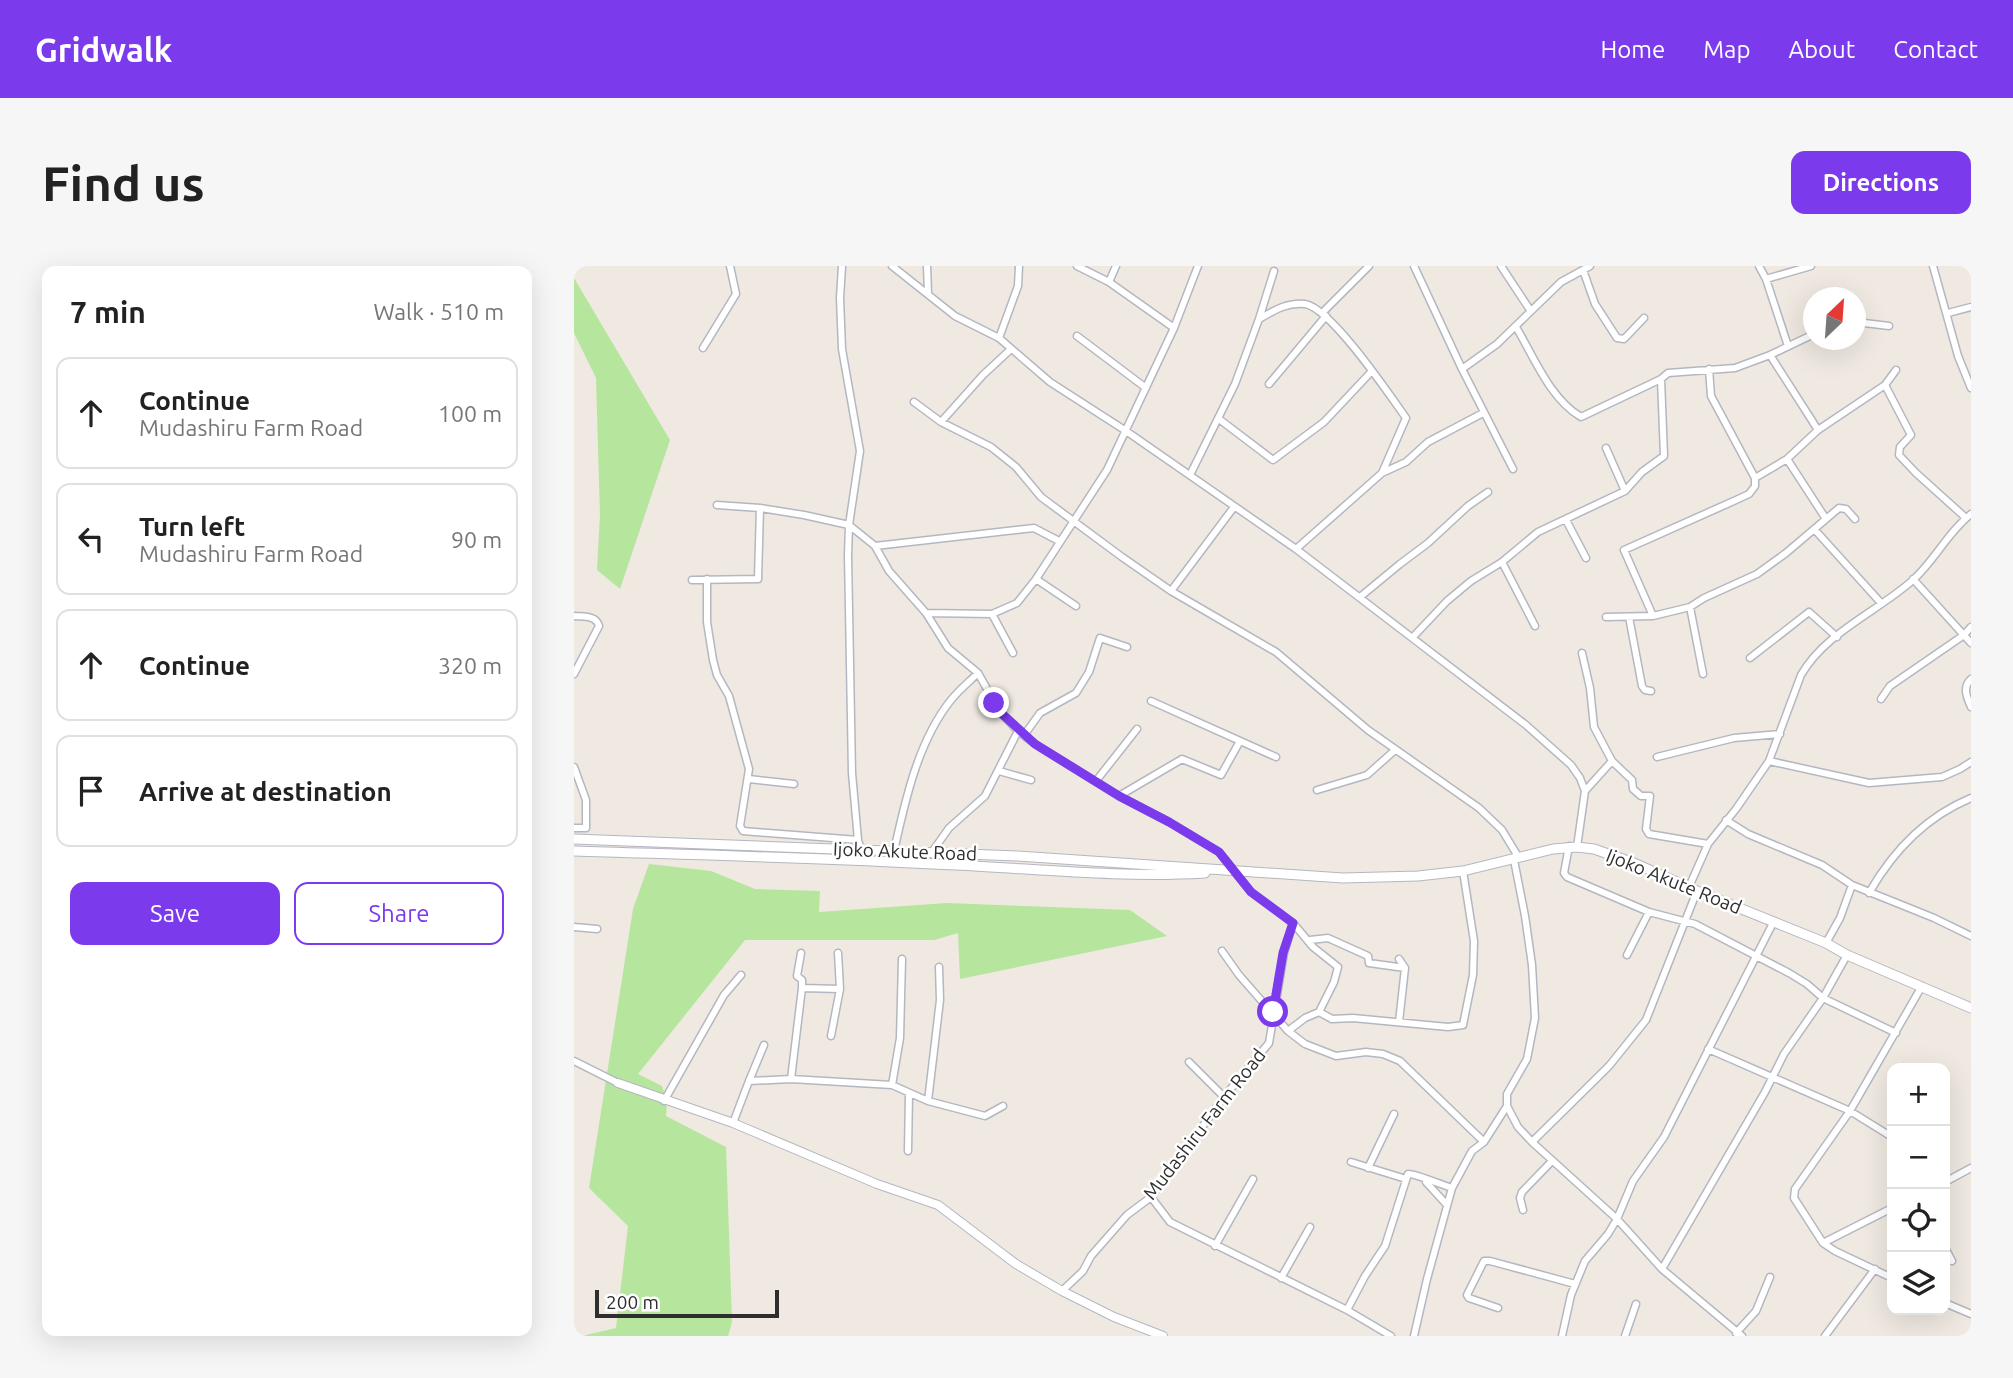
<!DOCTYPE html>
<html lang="en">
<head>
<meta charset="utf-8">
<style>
  :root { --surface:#fff; --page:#f6f6f6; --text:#222; --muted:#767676; --line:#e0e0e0; --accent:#7c3aed }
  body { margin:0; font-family:Ubuntu,sans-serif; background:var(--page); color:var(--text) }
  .controls { position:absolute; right:21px; bottom:21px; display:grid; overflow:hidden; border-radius:14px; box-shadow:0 7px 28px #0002 }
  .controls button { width:63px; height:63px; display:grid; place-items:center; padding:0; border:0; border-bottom:2px solid var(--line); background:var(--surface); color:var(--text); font:35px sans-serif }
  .compass { position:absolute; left:1229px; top:21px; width:63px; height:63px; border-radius:50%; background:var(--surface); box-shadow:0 7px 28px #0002; rotate:25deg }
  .scale { position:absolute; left:21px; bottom:18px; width:184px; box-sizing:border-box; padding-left:7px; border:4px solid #2e2e2e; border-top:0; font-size:19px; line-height:24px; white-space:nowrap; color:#2e2e2e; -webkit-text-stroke:5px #fff; paint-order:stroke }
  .stop { position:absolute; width:21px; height:21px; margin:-16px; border:5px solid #7c3aed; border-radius:50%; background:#fff }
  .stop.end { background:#7c3aed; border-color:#fff; box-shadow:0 2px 7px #0008 }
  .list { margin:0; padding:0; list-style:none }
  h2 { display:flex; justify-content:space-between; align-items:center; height:91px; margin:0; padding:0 28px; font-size:30px }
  h2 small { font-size:23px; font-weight:400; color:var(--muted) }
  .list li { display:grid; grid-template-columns:46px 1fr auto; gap:21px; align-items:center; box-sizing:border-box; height:112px; margin:0 14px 14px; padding:0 14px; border:2px solid var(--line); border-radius:14px }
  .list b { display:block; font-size:26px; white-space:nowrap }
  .list p { margin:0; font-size:23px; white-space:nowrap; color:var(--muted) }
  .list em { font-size:23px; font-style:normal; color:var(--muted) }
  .actions { display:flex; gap:14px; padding:21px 28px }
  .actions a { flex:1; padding:16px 0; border:2px solid var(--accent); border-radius:14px; text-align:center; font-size:24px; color:var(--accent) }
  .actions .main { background:var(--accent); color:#fff }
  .icon { flex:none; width:38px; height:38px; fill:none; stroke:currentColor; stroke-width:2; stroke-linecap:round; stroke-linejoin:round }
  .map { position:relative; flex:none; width:1397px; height:1070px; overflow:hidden; border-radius:14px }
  header { display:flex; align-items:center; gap:42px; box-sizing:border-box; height:98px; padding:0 35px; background:var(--accent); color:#fff }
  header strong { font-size:33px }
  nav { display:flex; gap:38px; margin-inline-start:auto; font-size:24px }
  .intro { display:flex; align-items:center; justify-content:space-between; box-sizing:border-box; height:168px; padding:0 42px }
  h1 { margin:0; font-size:49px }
  .button { padding:18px 32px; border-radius:14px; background:var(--accent); color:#fff; font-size:24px; font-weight:700 }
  main { display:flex; gap:42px; padding:0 42px }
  aside { flex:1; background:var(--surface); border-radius:14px; box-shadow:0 7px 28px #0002 }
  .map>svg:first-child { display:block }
  .green { fill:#b6e59e }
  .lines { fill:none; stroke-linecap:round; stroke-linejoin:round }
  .minor-casing { stroke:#b4b7c1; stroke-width:9 }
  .tertiary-casing { stroke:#b4b7c1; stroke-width:10 }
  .secondary-casing { stroke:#b4b7c1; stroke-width:11 }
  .minor { stroke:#fff; stroke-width:6 }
  .tertiary { stroke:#fff; stroke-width:8 }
  .secondary { stroke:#fff; stroke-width:9 }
  .route { stroke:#7c3aed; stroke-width:9 }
  .labels { text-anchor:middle; stroke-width:5; stroke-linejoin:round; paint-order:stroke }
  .street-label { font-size:19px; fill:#2e2e2e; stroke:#fff }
</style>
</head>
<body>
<header>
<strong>Gridwalk</strong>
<nav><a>Home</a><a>Map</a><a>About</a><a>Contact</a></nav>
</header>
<div class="intro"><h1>Find us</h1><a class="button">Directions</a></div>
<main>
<aside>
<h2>7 min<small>Walk · 510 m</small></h2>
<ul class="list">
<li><svg class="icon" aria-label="ahead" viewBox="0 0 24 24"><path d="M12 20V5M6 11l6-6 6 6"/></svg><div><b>Continue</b><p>Mudashiru Farm Road</p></div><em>100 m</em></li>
<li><svg class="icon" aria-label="left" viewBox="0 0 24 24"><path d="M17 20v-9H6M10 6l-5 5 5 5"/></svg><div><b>Turn left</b><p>Mudashiru Farm Road</p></div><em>90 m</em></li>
<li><svg class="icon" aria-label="ahead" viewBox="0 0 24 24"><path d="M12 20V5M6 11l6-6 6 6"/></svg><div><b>Continue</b></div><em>320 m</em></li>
<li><svg class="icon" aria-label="arrive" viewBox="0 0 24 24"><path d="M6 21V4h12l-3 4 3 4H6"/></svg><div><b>Arrive at destination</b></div></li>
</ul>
<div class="actions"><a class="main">Save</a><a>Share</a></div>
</aside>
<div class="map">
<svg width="1397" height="1070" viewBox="0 0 1397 1070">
  <rect width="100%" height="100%" fill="#efe9e1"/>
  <path class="green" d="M0,12L96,174L46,323L23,304L26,249L22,112L0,67Z
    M75,598L137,605L181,623L246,625L245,646L373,637L556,644L593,670L386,713L384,667L360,674H171L64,808L88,820L93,835L92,850L152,881L158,1056L154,1070H8L42,1062L54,960L15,922L59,643Z"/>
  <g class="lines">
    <g class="minor-casing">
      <path id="minor" d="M268,0L266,32L268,83L286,185L275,259L274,289L278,507L284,574L287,584
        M318,0L381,50L425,72L476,116L552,165L722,283L952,459L997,499L1006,512L1011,525L1003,581
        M353,0L354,27
        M503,0L535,16L600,62
        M840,0L888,103L939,203
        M927,0L956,44
        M1185,0L1192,13L1214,80
        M1359,0L1384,90L1397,122
        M1009,4L1021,38L1043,72L1050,73L1070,52
        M1192,13L1237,0
        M535,16L542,0
        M749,46L795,0
        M1374,47L1397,41
        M685,53L700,5
        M1282,56L1315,60
        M942,61C960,91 976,133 1007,151L1087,113L1094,107L1161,102L1196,89L1240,68
        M503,70L572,122
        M425,72L444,20L445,0
        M129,82L162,28L156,0
        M1196,89L1244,164
        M888,103L923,78L987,16L1016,0
        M695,118L752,50
        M1311,119L1337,169L1326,181L1325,189L1342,207L1392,252
        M340,136L367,156L417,181L442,201L467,231L548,291L597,325L702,386L794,464L905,542L928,564L945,592
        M645,153L699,194L750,156L798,105
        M367,156L409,109L437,83
        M1032,182L1051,225
        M1213,193L1252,253
        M808,207L832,196L854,176L909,147
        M616,209L661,118L685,53C699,45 713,36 731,38C757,42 815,128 832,152L808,207L722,283
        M1181,212L1213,193L1244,164L1311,119L1322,104
        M143,239L186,242L230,249L275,259L301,280L460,262L485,275
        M992,254L1012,292
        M1241,264L1307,337
        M301,280L315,305L352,347L374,382L404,407L426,446L444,465L461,478L545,530L595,556L645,586L677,626L719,657L710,687L695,777L650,831L577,931L553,949L517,990L509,1005L488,1025
        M928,296L961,360
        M133,313V356L139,394L143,409L155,430L175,503L166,560L169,565L284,574
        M462,313L502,340
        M1339,313L1397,377
        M118,314L184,313L186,242
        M597,325L660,241
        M786,331L826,298L854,277L894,240L914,226
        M1116,341L1129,408
        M352,347L418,348L443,337L462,313L533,204L600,62L624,0
        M418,348L439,387
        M0,350C10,351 22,349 25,360L0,408
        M1079,350L1050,284L1162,234L1175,228L1181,220V212L1137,130L1135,103
        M1032,351L1079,350L1116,341L1130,332L1183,308L1212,287L1265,242L1272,243L1281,253
        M1055,351L1068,420L1071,424L1077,425
        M839,371L873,335L897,315L928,296L964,266L1051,225L1068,206L1090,190L1087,113
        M1008,387L1016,422L1020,461L1038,495L1011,525
        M1176,392L1235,346L1263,371
        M1397,413C1388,421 1393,432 1397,441
        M1307,433L1316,420L1390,369L1397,361
        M577,435L702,491
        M451,468L466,447L502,427L515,406L526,372L553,381
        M1083,491L1160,472L1206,468
        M1038,495L1058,514L1059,523L1067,530H1076L1072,563L1075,568L1134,578
        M1195,495L1295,517L1368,511L1386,503L1397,496
        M0,501L12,534V562H0
        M425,505L457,514
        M175,513L220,518
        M522,515L563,463
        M743,524L793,509L821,484
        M545,530L608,493L647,509L666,475
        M1152,554L1174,568L1248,599L1278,619L1360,652L1397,670
        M995,580L990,607L993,611L1075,646L1121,658L1215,707L1233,718L1249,732L1322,767
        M320,585C331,535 344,475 377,434C385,424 395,416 404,407
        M358,586L375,562L411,530L444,465
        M940,594L951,650L958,699L961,752L953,793L933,828V840L944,861L958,876L1043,953L1088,1003L1168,1070
        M1115,621L1134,578L1162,543L1195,495L1227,409C1252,366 1303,346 1339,314C1361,294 1374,266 1397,248
        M1295,627C1319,585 1351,551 1397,532
        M0,661L23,663
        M736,674L754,672L794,690L795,697L831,702
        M1252,677L1266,652L1278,619
        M648,685L665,709L714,765L731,778L762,790L792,786L809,788L826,795L910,876
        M1053,689L1075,646
        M825,693L831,702L825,756
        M228,722L266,723L264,687
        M745,746L758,753L779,752L874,761L889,759L899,709L900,675L889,605
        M714,765L731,752L745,746L760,716L764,701L739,681L719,657
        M257,770L266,723
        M1134,783L1276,845L1318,871
        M0,795L44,817
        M615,796L650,831
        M217,813L228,722V714L223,710L227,687
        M175,815L190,779
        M318,819L326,772L328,693
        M90,835L150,729L167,709
        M354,835L366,734L365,701
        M159,857L175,815L217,813L318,819L354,835L411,850L429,840
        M958,876L1035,800L1072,754L1123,625
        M334,885L335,827
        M777,896L832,913
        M794,902L820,848
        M852,916L873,939
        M1371,916L1397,902
        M577,931L596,956L773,1044L817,1070
        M949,944L946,932L948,926L978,895
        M1249,977L1318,942
        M641,980L679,913
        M1371,982L1378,995
        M1088,1003L1191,826L1210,788L1249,732L1273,689
        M707,1012L736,961
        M1318,1012L1261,985L1249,977L1220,932L1221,923L1276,845L1348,720
        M1371,1037L1397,1048
        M924,1042L895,1032L893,1029L910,995H916L1001,1018
        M773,1044L791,1010L811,980L834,908C840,907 868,919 878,922
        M1162,1067L1182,1045L1196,1011
        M840,1070L853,1013L878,922L898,885L910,876L933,840
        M988,1070L997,1029L1011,995L1034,968L1043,953L1059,915L1090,871L1200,655
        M1051,1070L1062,1038
        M1251,1070L1301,1003"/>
    </g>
    <g class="tertiary-casing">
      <path id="tertiary" d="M44,817L159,857L303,918L364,939L442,998L488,1025L540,1051L589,1070"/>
    </g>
    <g class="secondary-casing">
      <path id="secondary" d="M0,573L444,590L769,612L844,610L889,605L979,583L1003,581L1020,583L1060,597L1123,625L1252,677L1273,689L1397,742
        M0,585C127,589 255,592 382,599C465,603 547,612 631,607"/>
    </g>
    <use href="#minor" class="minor"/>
    <use href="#tertiary" class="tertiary"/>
    <use href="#secondary" class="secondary"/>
  </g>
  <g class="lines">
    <path class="route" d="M420,437L426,446L461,478L545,530L595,556L645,586L677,626L719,657L709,687L699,746"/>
  </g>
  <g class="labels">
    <g class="street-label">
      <text transform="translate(331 585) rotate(2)" y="7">Ijoko Akute Road</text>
      <text transform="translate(1100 615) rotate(22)" y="7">Ijoko Akute Road</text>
      <text transform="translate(630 858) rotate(-52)" y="7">Mudashiru Farm Road</text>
    </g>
  </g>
</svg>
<div class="controls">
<button>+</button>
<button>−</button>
<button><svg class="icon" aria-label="locate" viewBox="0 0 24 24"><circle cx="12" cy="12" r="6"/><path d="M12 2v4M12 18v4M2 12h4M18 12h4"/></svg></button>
<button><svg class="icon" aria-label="layers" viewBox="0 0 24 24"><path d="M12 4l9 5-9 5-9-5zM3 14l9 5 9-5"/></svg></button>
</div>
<svg class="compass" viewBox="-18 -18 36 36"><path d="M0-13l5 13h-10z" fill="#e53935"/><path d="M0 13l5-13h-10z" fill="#767676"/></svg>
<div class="scale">200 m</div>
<div class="stop" style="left:699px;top:746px"></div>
<div class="stop end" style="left:420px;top:437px"></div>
</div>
</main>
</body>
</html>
